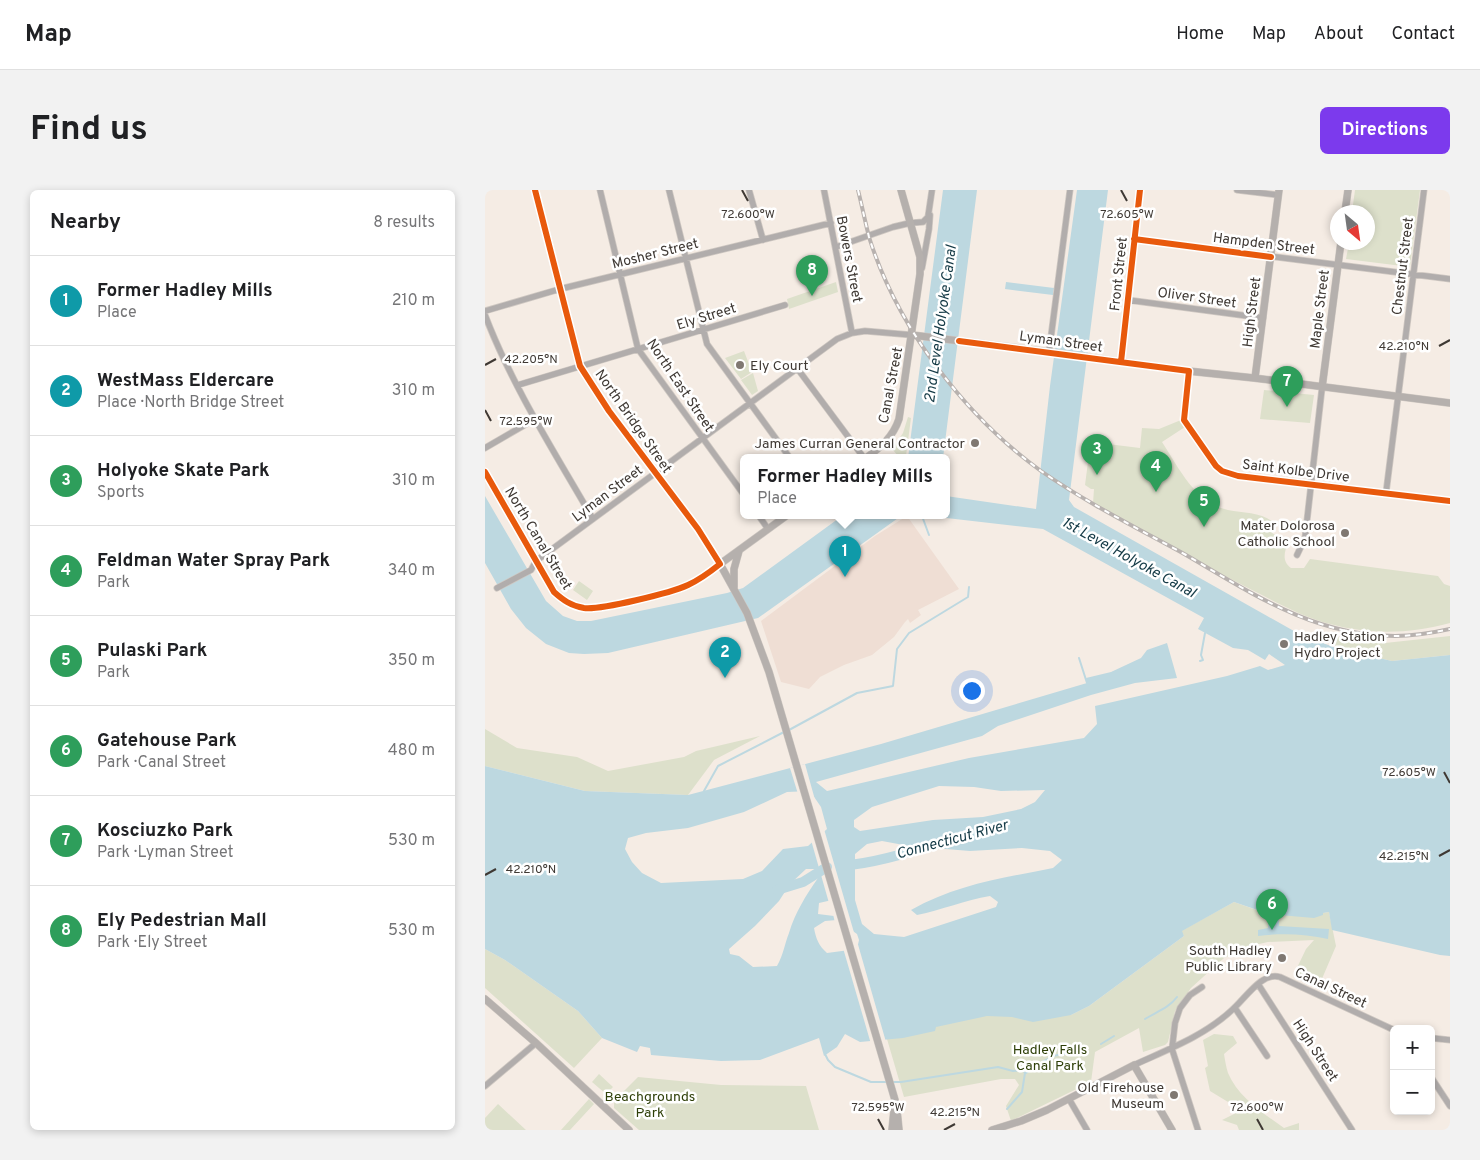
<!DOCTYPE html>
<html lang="en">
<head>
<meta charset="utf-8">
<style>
  :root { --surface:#fff; --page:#f2f2f2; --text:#202124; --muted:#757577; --line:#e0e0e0; --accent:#7c3aed }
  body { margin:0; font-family:Overpass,sans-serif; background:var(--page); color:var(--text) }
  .controls { position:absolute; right:15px; bottom:15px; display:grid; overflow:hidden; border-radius:8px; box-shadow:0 2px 8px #0003 }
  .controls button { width:45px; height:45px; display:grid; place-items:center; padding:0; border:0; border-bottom:1px solid var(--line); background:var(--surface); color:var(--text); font:25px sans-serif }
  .compass { position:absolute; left:845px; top:15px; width:45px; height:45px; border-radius:50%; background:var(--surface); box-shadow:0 2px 8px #0003; rotate:151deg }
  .you { position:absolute; left:486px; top:500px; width:18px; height:18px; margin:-12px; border:4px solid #fff; border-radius:50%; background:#1a73e8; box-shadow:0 0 0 8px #1a73e833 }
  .badge { display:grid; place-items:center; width:32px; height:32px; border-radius:50%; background:var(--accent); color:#fff; font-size:16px; font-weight:700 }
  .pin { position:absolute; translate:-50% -41px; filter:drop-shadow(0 1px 2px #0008) }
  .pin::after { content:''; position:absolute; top:26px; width:18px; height:15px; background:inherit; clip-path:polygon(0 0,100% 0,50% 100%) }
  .popup { position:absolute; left:255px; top:264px; width:210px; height:65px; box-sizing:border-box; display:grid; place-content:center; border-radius:8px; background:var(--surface); filter:drop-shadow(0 1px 4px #0005); font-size:16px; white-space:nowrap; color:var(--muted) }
  .popup b { font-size:19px; color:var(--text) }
  .popup::after { content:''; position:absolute; left:50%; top:100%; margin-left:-10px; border:10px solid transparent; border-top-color:var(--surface) }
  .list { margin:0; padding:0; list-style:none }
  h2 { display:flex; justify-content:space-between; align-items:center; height:65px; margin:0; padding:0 20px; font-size:21px }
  h2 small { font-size:16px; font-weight:400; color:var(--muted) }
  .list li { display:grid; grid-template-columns:32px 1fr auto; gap:15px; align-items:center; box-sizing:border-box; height:90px; padding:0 20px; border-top:1px solid var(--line) }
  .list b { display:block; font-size:19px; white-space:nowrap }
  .list p { margin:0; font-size:16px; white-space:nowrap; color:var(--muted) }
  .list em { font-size:16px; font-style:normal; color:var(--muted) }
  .map { position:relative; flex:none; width:965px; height:940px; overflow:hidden; border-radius:8px }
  header { display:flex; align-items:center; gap:30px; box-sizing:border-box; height:70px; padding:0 25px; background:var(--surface); border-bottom:1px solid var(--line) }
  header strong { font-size:24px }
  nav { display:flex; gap:28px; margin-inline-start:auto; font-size:18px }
  .intro { display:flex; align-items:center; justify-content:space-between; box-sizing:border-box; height:120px; padding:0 30px }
  h1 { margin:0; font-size:35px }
  .button { padding:12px 22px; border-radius:8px; background:var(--accent); color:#fff; font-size:18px; font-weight:700 }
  main { display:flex; gap:30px; padding:0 30px }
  aside { flex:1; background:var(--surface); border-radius:8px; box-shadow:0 2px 8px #0003 }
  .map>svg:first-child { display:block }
  .industrial { fill:#efded4 }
  .green { fill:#dde0cb }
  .water { fill:#bdd8e0; fill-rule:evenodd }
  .pier { fill:#f5ece4 }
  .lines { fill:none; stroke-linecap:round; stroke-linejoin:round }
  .stream { stroke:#bdd8e0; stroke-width:2 }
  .river { stroke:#bdd8e0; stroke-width:10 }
  .minor-casing { stroke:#cfc8c2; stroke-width:7 }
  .major-casing { stroke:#cfc8c2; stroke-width:8 }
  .minor { stroke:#b1adac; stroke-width:5.5 }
  .major { stroke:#b5b0ad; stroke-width:7 }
  .rail-casing { stroke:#b8b2af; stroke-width:4 }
  .rail { stroke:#fff; stroke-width:2; stroke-dasharray:5.5; stroke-linecap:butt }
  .cycleway-casing { stroke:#fff; stroke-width:9 }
  .cycleway { stroke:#e8590c; stroke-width:6 }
  .ticks { fill:none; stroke:#3f3934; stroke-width:2 }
  .poi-dot { fill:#7f7872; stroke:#fff; stroke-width:2 }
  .labels { text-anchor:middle; stroke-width:5; stroke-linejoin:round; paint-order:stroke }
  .street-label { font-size:14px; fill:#3f3934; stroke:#fff }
  .poi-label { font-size:14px; fill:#3f3934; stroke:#fff; text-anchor:end }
  .park-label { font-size:14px; fill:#2e3f08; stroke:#fff }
  .water-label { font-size:15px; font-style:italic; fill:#143a46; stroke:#fff }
  .ticks-label { font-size:12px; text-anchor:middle; fill:#3f3934; stroke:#fff; stroke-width:5; stroke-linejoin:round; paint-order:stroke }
</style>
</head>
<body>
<header>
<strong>Map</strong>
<nav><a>Home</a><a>Map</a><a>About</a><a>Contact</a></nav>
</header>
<div class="intro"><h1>Find us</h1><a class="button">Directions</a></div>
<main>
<aside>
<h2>Nearby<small>8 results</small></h2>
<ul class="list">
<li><span class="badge" style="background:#0f9aa8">1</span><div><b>Former Hadley Mills</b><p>Place</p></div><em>210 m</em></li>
<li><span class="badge" style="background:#0f9aa8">2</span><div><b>WestMass Eldercare</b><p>Place · North Bridge Street</p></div><em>310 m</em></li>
<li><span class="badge" style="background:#2e9e5b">3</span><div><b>Holyoke Skate Park</b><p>Sports</p></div><em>310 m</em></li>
<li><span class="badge" style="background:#2e9e5b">4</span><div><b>Feldman Water Spray Park</b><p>Park</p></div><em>340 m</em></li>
<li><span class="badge" style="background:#2e9e5b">5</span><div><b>Pulaski Park</b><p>Park</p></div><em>350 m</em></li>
<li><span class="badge" style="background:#2e9e5b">6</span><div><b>Gatehouse Park</b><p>Park · Canal Street</p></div><em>480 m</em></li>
<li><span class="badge" style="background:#2e9e5b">7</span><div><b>Kosciuzko Park</b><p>Park · Lyman Street</p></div><em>530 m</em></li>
<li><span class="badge" style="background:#2e9e5b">8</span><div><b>Ely Pedestrian Mall</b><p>Park · Ely Street</p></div><em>530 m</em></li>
</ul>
</aside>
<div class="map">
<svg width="965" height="940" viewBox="0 0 965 940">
  <rect width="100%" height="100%" fill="#f5ece4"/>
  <path class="industrial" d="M422,326L474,399L433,420L436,425L425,433L423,429L420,432L409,447L387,465L359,475L335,487L324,499L296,492L276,431L390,346Z"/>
  <path class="green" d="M870,0H935L925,77L861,69L864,53L882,52V22H867Z
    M351,92L353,102L304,119L302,109Z
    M259,161L267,182L256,189L240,168Z
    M268,183L273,201L267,205L256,190Z
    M779,200L829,205L825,233L775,229Z
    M423,227L426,228L421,266L420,268H415L407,259L418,243Z
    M696,230L700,237L677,252C694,278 710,313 743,320C758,323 776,322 788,332L787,343L803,353C799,363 797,371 806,378H819L825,369L953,386L959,394L965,396V433C925,444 885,445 845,434C817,427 791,412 765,399C712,372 660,342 608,313L609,299H606L600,295L603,272L612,273L615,253L655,258L657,238L674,239Z
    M94,391L108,401L102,410L88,400Z
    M840,446L900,453L965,446V465L907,471L854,459Z
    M0,539L32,558L92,567L123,581L199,567L211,561L275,546L229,570L203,605L100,601L0,576Z
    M749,712L783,724L838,725V723L844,722L851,756L833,798L812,788L810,782L821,759L829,750L783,752L774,754L739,768L706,798L690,821L683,852L680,855L658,862L654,838L610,862L606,892L526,931L521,916L534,895L530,889H516L419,907L397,832L435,822L586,825L604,816L699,746L696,741Z
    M0,759L20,770L93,821L117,848L89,878L0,798Z
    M729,844L748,846L752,853L739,864C740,870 741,877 743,883C753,907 778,923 799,938L814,933V940H754L752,935L737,930L751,923L748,915L725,901L720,878L723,876L718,850Z
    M114,884L128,897L121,904L107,892Z
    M153,887L236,895L321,896L334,940H154L129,918V911Z
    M104,909L109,914L85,940H76Z
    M13,914L41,940H0V928Z"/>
  <path class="water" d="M458,0H492L458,268H423Z
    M592,0H623L584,310L589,317L816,445L854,459L907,471L965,465V766L955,765L847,740L844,722L838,723V725L829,728L794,725V736L844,739L843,749C821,744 796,743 773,746V740L783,738L784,724L749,712L697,741L699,746L604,816L586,825L548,832L527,827L502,826L451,837L450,841L418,848L375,852L360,844L352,857L339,866L334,848L275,870L236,871L166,865L165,858L155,856L152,862L117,848L93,821L20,770L0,759V576L100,601L203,605L396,554L602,493L601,488L626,482L656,468L662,460L682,453L692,488L650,493L606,505L513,536L497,546L331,592L342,601L484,568L599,548L612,534L610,516L742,486L775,476L783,480L800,475L784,464L780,470L763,460L748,458L713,439L719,428L558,339L444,326H461V306L551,319L565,196ZM454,596L489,597L516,601L560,600L550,612L536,619L498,627L448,630L375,641L369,637V630L387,617ZM325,601L336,617L342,639L323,656L298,659L277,681L258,689L176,693L157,683L147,672L140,659L143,648L161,643L203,638L259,622L302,602ZM397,651L424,656L485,661L537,658L565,661L577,670L568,678C518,688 472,694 426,720L432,725C457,720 480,710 505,706L513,712L511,717L419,747L389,744L377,734L370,710V664L382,654ZM321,679H331L333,688C321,705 310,723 304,743C299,756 299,763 292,776L268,777L254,766L245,764L244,759L270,736L294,711L305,694ZM356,708L360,720L349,726L333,724L334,713ZM352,730L372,744L374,750L372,759L342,763C334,756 331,749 329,738L340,731Z
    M521,92L569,98L568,105L520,99Z
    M0,306L61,411L78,426L92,431H106L242,403L258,398L357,326H416L273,428L123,463L99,464L84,463L61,454L41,438L26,419L0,373Z"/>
  <path class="pier" d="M320,574L332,617L323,604H313L305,578Z
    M339,639L370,746L350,733L348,724L357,719L355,711L344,713L326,650Z
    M372,751L401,852L386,854L358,758L370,757Z"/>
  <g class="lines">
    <path class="stream" d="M437,326L444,345
      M594,468L602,493
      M715,471L718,470L716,465L720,443
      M304,540L372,503L408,496L412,459L424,443L483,407L484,397
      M219,601L233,576L299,542
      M660,829C671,822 684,818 692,807
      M616,854L629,846
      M340,864L343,870L350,877L386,892H416L513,877L528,881L538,880L540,883L537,902L522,919
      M541,883C548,877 568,864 578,864C585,864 590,864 597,861"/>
    <path class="river" d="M356,676C389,673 421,664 451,653
      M292,700L318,692L342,677"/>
    <g class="minor-casing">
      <path id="minor" d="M115,0L153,159L259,305
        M184,0L222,154L305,268
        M264,0L278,50
        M339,0L367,143
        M752,0L793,5
        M649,49L965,89
        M351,57L408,37L425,33L438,32L443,27L447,0
        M437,78L444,39L445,25
        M643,110L778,128
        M0,121L75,99L346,33
        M0,125C27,196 70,263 108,329
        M564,162L585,0
        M636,172L655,0
        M312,178L379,268
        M704,181L699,230L731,276L737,281L753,286L965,311
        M33,195L300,115
        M0,258L50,229
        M0,282L69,402C78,410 86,416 99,418C116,420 186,403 203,395C214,390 225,382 235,374L213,339L124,221L95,176L50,0
        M901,303L939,0
        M274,326L283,339
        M812,365L820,348L837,198
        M12,398L46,380L51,371L352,149L367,143L380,141L427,145
        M773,794L867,940
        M750,818L782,866
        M946,848L965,850
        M649,875C684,859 719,846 747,820C760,809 777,781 795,787L909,840
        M946,887L965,916
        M0,896L51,853
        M584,909L602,940
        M713,940L687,859L690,833L695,818L705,805L717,797"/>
    </g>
    <g class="major-casing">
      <path id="major" d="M860,22L863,0
        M427,145L564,162L703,181L769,188L965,213
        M770,188L794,0
        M837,198L856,52
        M381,268C396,257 408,247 414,229L435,84V67L416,0
        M301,326L235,374L262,423L284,482L410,910L407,940
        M249,397V379L254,361
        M0,809L51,853L144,940
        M412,920L414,940
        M507,940L536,931L562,920L649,875L687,940"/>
    </g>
    <use href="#minor" class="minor"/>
    <use href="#major" class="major"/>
    <g class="rail-casing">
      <path id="rail" d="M373,0C377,16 380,31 384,47C412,137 480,226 556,281C602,313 652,338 701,365C768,404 829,446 910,446C928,446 947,443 965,439"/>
    </g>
    <use href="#rail" class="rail"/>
    <g class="cycleway-casing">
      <path id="cycleway" d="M649,49L786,67
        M474,151L704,181L699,230L731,276L737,281L753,286L965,311
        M636,172L655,0
        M0,282L69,402C78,410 86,416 99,418C116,420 186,403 203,395C214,390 225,382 235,374L213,339L124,221L95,176L50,0"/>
    </g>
    <use href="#cycleway" class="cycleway"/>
  </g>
  <path class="ticks" d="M257,0L263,11M636,0L642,11M954,156L965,150M0,175L11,169M0,220L6,231M959,582L965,593M954,666L965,660M0,685L11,679M393,929L399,940M772,929L778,940M459,940L470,934"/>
  <g class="poi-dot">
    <circle cx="255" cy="175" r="5"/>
    <circle cx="490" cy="253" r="5"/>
    <circle cx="860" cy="343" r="5"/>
    <circle cx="799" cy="454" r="5"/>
    <circle cx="797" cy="768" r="5"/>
    <circle cx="689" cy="905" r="5"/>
  </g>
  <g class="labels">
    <g class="street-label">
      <text transform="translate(779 53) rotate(7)" y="5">Hampden Street</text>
      <text transform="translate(170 63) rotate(-14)" y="5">Mosher Street</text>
      <text transform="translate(365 69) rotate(79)" y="5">Bowers Street</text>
      <text transform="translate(917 76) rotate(-83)" y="5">Chestnut Street</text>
      <text transform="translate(633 84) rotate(-84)" y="5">Front Street</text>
      <text transform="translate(712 107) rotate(8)" y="5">Oliver Street</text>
      <text transform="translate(834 119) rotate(-83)" y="5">Maple Street</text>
      <text transform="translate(766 122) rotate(-83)" y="5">High Street</text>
      <text transform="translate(221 126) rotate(-17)" y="5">Ely Street</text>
      <text transform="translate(576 151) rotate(8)" y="5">Lyman Street</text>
      <text transform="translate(196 195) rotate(56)" y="5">North East Street</text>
      <text transform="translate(405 195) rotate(-79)" y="5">Canal Street</text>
      <text transform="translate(149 231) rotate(55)" y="5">North Bridge Street</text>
      <text transform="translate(811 280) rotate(7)" y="5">Saint Kolbe Drive</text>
      <text transform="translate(122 303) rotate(-37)" y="5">Lyman Street</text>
      <text transform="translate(54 348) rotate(59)" y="5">North Canal Street</text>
      <text transform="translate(846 797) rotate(25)" y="5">Canal Street</text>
      <text transform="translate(831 860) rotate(57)" y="5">High Street</text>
    </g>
    <g class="poi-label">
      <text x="265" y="180" text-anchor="start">Ely Court</text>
      <text x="480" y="258">James Curran General Contractor</text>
      <text x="850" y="340">Mater Dolorosa<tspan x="850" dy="16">Catholic School</tspan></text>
      <text x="809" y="451" text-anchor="start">Hadley Station<tspan x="809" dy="16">Hydro Project</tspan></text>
      <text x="787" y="765">South Hadley<tspan x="787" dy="16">Public Library</tspan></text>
      <text x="679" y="902">Old Firehouse<tspan x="679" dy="16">Museum</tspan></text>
    </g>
    <g class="park-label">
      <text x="565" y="864">Hadley Falls<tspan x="565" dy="16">Canal Park</tspan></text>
      <text x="165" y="911">Beachgrounds<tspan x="165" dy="16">Park</tspan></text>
    </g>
    <g class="water-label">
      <text transform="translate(455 134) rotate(-82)" y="5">2nd Level Holyoke Canal</text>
      <text transform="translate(644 367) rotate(29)" y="5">1st Level Holyoke Canal</text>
      <text transform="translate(467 649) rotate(-15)" y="5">Connecticut River</text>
    </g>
  </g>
  <g class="ticks-label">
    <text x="263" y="28">72.600°W</text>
    <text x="642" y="28">72.605°W</text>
    <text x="919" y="160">42.210°N</text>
    <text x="46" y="173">42.205°N</text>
    <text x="41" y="235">72.595°W</text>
    <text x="924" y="586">72.605°W</text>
    <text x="919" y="670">42.215°N</text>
    <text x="46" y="683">42.210°N</text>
    <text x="393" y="921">72.595°W</text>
    <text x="772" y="921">72.600°W</text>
    <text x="470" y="926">42.215°N</text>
  </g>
</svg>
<div class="controls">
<button>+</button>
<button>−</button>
</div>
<svg class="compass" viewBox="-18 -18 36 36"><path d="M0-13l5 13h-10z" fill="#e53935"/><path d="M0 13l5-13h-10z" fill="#757577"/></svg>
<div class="you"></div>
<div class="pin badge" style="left:360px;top:387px;background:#0f9aa8">1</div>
<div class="popup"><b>Former Hadley Mills</b>Place</div>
<div class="pin badge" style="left:240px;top:488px;background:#0f9aa8">2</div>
<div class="pin badge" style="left:612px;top:285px;background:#2e9e5b">3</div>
<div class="pin badge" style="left:671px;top:302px;background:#2e9e5b">4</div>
<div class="pin badge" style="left:719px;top:337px;background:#2e9e5b">5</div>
<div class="pin badge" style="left:787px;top:740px;background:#2e9e5b">6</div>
<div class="pin badge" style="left:802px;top:217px;background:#2e9e5b">7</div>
<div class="pin badge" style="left:327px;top:106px;background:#2e9e5b">8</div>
</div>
</main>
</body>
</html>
